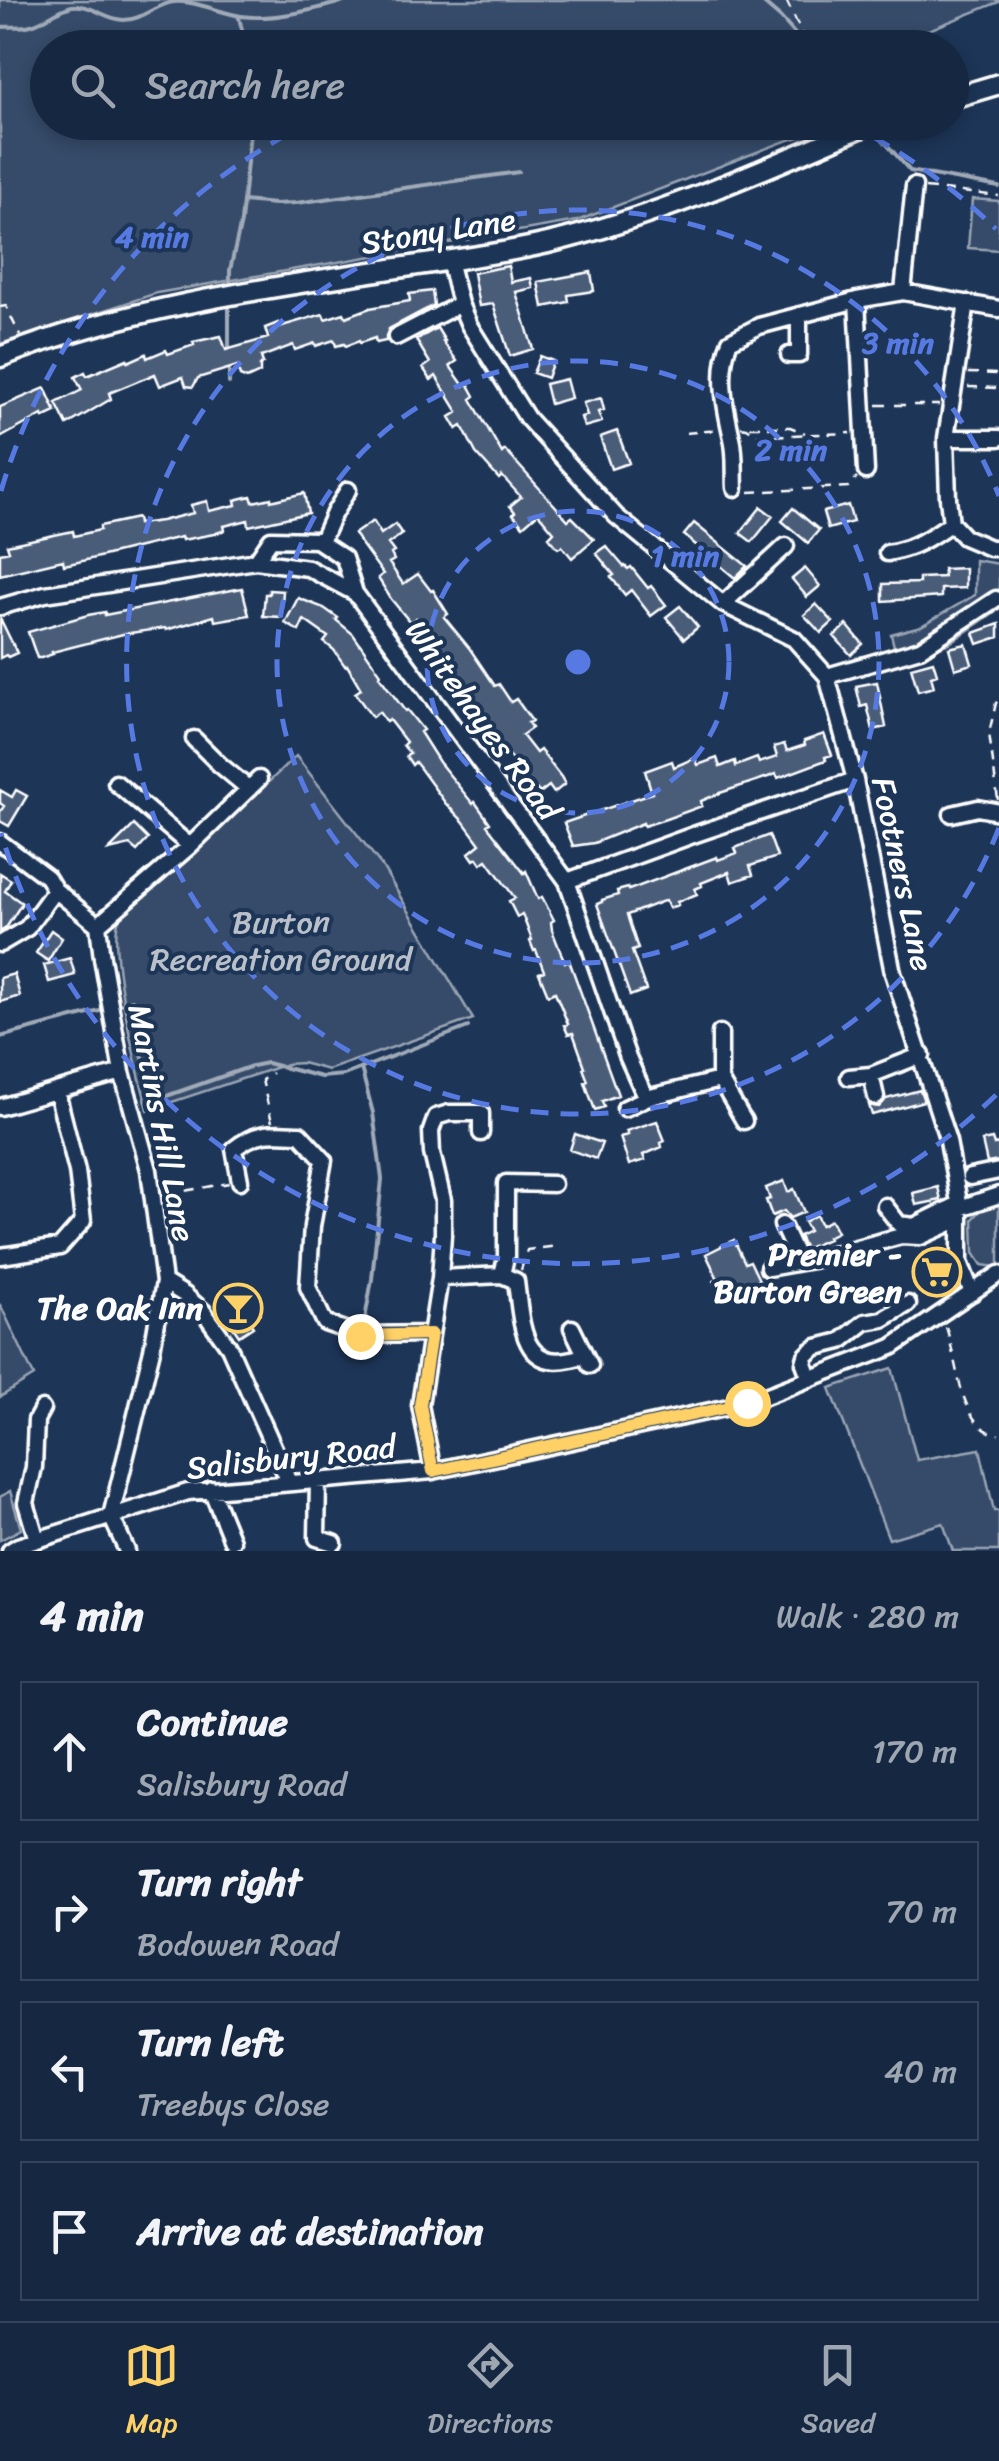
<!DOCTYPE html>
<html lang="en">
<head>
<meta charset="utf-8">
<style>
  :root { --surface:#162841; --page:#23344c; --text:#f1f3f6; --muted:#9ea6b1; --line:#35445a; --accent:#ffd166 }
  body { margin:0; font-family:Sriracha,sans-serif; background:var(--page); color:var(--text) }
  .stop { position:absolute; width:30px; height:30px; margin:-22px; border:8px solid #ffd166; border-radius:50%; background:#fff }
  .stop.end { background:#ffd166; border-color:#fff; box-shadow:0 2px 10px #0008 }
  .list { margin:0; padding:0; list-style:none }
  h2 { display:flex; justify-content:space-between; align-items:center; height:130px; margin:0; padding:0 40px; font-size:42px }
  h2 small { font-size:32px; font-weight:400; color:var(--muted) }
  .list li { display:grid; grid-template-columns:65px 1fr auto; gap:30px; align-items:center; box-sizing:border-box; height:140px; margin:0 20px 20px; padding:0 20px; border:2px solid var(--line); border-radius:0px }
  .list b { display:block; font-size:38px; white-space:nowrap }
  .list p { margin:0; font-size:32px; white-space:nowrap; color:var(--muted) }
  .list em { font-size:32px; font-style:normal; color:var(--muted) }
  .icon { flex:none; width:55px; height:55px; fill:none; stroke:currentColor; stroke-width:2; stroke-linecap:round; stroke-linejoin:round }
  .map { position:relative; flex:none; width:999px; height:1551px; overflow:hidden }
  .search { position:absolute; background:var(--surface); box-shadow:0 5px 15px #0003; left:30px; right:30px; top:30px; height:110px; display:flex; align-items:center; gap:25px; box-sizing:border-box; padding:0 35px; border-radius:55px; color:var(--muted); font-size:38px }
  .sheet { height:770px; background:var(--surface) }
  nav { display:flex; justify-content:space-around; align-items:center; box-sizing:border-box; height:140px; border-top:2px solid var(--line); background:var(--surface); font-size:28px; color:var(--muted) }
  nav a { display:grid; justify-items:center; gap:5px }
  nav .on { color:var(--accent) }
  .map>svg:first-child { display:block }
  .green { fill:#364b69; stroke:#9aa5b4; stroke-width:2.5 }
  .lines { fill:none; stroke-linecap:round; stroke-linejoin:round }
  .stream { stroke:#a0aab8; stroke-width:4 }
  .building { fill:#4a5d79; stroke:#fff; stroke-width:2.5 }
  .minor-casing { stroke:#fff; stroke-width:21 }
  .major-casing { stroke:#fff; stroke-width:25 }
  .path { stroke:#fff; stroke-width:2.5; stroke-dasharray:10 8; stroke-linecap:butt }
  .minor { stroke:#1d3557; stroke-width:14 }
  .major { stroke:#1d3557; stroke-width:18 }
  .route { stroke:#ffd166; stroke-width:12 }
  .ring { fill:none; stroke:#567ae2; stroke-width:5; stroke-dasharray:18 12 }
  .labels { text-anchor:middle; stroke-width:8; stroke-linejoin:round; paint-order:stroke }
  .street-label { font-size:32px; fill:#fff; stroke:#1d3557 }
  .park-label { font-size:32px; fill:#b9c0ca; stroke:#1d3557 }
  .poi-label { font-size:32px; font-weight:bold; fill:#fff; stroke:#1d3557; text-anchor:end }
  .centre { fill:#567ae2; stroke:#1d3557; stroke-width:5 }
  .ring-label { font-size:30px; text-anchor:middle; font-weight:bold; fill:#567ae2; stroke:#1d3557; stroke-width:8; stroke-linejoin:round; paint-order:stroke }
</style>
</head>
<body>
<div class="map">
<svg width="999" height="1551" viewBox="0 0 999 1551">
  <rect width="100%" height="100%" fill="#1d3557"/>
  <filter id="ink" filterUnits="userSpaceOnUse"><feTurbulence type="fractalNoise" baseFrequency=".01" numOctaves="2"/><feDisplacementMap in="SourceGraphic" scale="20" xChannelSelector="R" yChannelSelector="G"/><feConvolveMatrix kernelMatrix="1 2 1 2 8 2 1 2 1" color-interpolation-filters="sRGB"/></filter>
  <g filter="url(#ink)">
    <path class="green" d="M0,0H999V2L906,39L908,48H48V122L844,123L783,142L577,221L157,293L0,344Z
      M972,199L999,201V250L968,248Z
      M975,560L999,564V609L950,643L898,663L891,634L921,626L975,595Z
      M296,756L382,866L473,1019L328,1070L302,1063L287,1064L148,1110C139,1077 105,942 120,917L195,852Z
      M999,1202V1265L996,1267L982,1265L974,1253L973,1219L983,1208Z
      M0,1304L34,1376L0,1397Z
      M892,1368L917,1460L980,1449L994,1511H999V1551H953L943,1523L889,1539L830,1388Z
      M10,1491L21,1529L0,1540V1497Z"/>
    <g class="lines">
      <path class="stream" d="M760,0L781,18L807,48
        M239,18L247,48
        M0,27C10,26 22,28 31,25C44,22 58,9 72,6C90,3 106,20 124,20C143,20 156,4 174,2C196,0 220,13 241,16C273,21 318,9 348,0
        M877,133L910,171L999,187
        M243,201L275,204L296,203L519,172
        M230,282V270L241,222L251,122
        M229,353V305
        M229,367V383
        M122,1004L132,1000L151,1099H158L252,1066L267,1063L321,1077L344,1075L468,1027
        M0,1037L100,1011
        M361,1068L373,1113L382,1179L372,1279L364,1325
        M361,1359L362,1346"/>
    </g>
    <path class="building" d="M508,266L511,282L531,278L533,288L516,292L533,349L510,356L493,304L479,306L473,273Z
      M591,272L594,291L568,295L569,302L543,307L538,282Z
      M432,291L434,305L389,329L386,336V341L376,343L375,338L360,343L359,341L346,346L344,344L336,346L334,340L316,346L315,343L295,350L293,345L261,357L263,363L260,366V373L247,379L240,376L237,366L198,378L193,387L186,386L183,377L160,386L155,374L109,393L111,399L67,425L56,403L82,390L75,377L85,372L87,376L127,359L128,362L146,354L147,358L166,350L168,354L194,345L193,342L221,336L226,350L268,338L265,328L278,323L279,327L323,314L325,319L344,313L346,317L370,308L410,301L409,294Z
      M437,328L445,341L443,342L457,361L450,366L464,386L468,383L475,396L471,399L502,453L505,450L568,520L572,517L594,539L572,558L562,546L558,548L549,537L554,532L538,513L523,526L513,514L515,512L510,506L521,497L502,476L499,479L476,453L462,426L457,429L450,417L458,412L436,376L431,380L423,368L430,363L416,340Z
      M540,356L553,361L547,378L533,373Z
      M566,379L571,398L550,404L545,384Z
      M45,388L56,412L43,418L42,415L0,438V407Z
      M601,398L604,410L598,412L602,422L584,427L581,417L587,415L583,403Z
      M617,431L629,463L611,469L600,437Z
      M304,493L308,513L249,526L248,520L224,526L225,530L214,534L182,540L181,537L78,562L64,565L63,560L0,575V553L9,551L7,545L73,531L74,536L100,530V526L137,518L138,524L161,521L193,513L191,505L207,501L209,511L236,505L235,500L251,496L253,502L271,498V501Z
      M848,505L853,522L828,529L823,512Z
      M761,507L773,516L752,542L740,533Z
      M793,508L819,530L808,543L782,521Z
      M373,521L381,534L395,524L402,534L388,544L394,552L391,554L394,560L389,563L403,584L418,574L431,591L433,590L448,614L444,617L470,649L495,686L499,684L511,702L516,699L532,721L528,723L532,728L522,735L536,753L540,750L561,777L565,784L554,793L549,786L540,793L524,776L446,672L425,642L430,638L416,618L410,622L391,599L378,578L383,574L354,534Z
      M694,523L747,566L735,578L684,535Z
      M606,546L624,567L625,566L628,569L631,567L648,588L651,586L666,605L651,616L631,590L625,595L611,577L614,575L596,553Z
      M805,568L820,586L807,597L792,579Z
      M965,568V588L941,589V597L883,601V584L919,583V578L944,577L943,569Z
      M242,588L249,615L215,621L214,616L166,630L165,628L123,634L52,652L53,654L41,658H37L28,632L88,615L105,612V615Z
      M269,590L283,591L281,617L263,616L265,594H269Z
      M298,598L324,608L338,618L336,620L353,634L381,674L379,676L405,711L407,710L423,730L420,732L439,762L473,804L475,802L490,823L487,825L524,873L526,871L538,899L542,897L554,920L551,922L552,930L561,953L565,962L569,960L618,1095L602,1101L604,1107L595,1110L588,1091L585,1082L588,1081L583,1068L585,1067L573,1033L568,1034L564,1025L568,1024L555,992L548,995L539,973L544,971L536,950L534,951L530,941L532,940L522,914L517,917L509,901L515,898L487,860L481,864L477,858L474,860L469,853L480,844L463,821L446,804L419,767L415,762L412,765L406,756L410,754L403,745L406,742L389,720L386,722L379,712L372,717L355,693L361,689L347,665L345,666L334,650L324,642L328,637L304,620L299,631L285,623Z
      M816,604L833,622L821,633L804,615Z
      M680,606L698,627L684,639L666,617Z
      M0,618L17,653L8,657L6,655L0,658Z
      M999,624V637L978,644L974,633Z
      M847,625L863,644L851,655L834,636Z
      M966,644L972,664L955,669L949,648Z
      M933,661L937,674L931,676L934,687L918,691L911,667Z
      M877,682L886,727L873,730L867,705L861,707L856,686Z
      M824,734L832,755L825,757L826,760L778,778L776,774L768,777L720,793L701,801L702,806L666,819L644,826L643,823L594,843L573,846L564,823L652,793L645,771L672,761L674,767L695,758L698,765L717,758L720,767L735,761L736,766L757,758L759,763L777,757L774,747L784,744L787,751L805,745L804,741Z
      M0,790L12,797L16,790L27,796L9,826L0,821V812L4,806L0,803Z
      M134,825L148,839L137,851L130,845L109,850Z
      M769,835L777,857L750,866L753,875L732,882L729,872L701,883L702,886L695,889L697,894L677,902L678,905L669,908L666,900L627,915L638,949L632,951L646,990L630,996L597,904L602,902V900L618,895L617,891L628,888L629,890L717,857L718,860L737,853L735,848Z
      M0,873L11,880L5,891L22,903L6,928L0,932Z
      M51,930L62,938L48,961L36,953Z
      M70,958L75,975L49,982L44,965Z
      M14,974L20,996L0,1002V978Z
      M920,1090L924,1101L872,1115L869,1105L879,1107L886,1099Z
      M657,1121L665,1141L661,1143L662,1147L643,1155L645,1160L629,1165L620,1137L628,1135L626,1131Z
      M575,1134L602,1143L596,1159L570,1150Z
      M992,1139L994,1145L999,1144V1161L987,1163L982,1141Z
      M784,1181L788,1192L794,1189L804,1212L790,1218L784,1211L772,1216L766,1200L770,1199L766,1188Z
      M938,1187L941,1200L916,1205L913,1193Z
      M816,1215L821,1225L831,1220L837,1232L827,1237L828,1239L805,1249L799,1236L809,1231L804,1222Z
      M734,1240L745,1263L750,1261L760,1282L723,1298L714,1281L718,1279L706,1254Z
      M931,1252L943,1253V1295H931L929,1286H925V1277H922V1263L930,1264Z
      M238,1289L247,1302L250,1300L260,1313L249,1321L253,1327L239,1336L217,1304Z"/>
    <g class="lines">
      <g class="minor-casing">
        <path id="minor" d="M449,260L460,304L469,325L527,418L616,516L723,604L794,639L827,676L855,780L893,973L948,1141L960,1208V1262L972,1293
          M903,292L914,186
          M857,300L866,471
          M967,303L946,438L948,498L951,523L964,537L990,548H999
          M396,337L460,304
          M789,355H799V315
          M946,438H999
          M735,488C734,472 736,454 732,438C725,408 717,371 730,341L759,326L857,300L903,292L999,309
          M321,542L334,513L348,490
          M887,553C913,549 930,538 951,523
          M256,561L271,539L317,540L344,558L355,593
          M723,604L786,546
          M0,607L45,594L256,561L308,568L355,593L567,881
          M827,676L920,649L996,599
          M194,739L219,764L249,789
          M116,783L190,846
          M952,814L978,808L999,812
          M0,842L47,877L55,890L98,925L102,958L122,1072L149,1170L164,1282L152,1350L111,1516
          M98,925L190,846L259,779
          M0,944L27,928L55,890
          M871,1075L876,1097
          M849,1077L871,1075L922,1055
          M720,1080V1033
          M646,1098L720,1080L744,1121
          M0,1107L122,1072
          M625,1108L646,1098L628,1058L567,881L696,834L855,780
          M970,1177L999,1171
          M240,1181L234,1149C257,1130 273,1133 300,1134L324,1160L312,1226L308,1287L325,1323L360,1335L431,1334
          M885,1206L899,1224L914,1226L959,1204
          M960,1208L999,1195
          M782,1225L799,1262
          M1,1256L60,1247L83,1221L77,1171L57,1092
          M768,1268L812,1260L901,1236L920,1237L960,1219
          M502,1275L506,1257V1183L553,1184
          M440,1278L502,1275L516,1281C522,1328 522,1378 585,1355
          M164,1282L185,1295L203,1311L229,1347L289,1482
          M572,1328L590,1365
          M810,1379L804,1363L806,1356L811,1351L817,1347L841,1341L865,1322L883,1319L908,1304
          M433,1471L420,1405L440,1278L443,1235V1200L432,1153L431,1131L436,1117L449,1113H481V1133
          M318,1480L317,1538L334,1543
          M211,1489L232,1541
          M111,1516L127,1551
          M37,1540L26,1503L34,1467L36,1420L42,1409
          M10,1551L18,1546L188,1492L433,1471L747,1403L892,1347L999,1274"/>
      </g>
      <g class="major-casing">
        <path id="major" d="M952,98L999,84
          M0,357C126,308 258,289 391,269C443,261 496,255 548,243C661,216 767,168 874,122"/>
      </g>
      <path class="path" d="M786,0L804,38L813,48
        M925,188L999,196
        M0,307L6,306L20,336
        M968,373L999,374
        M968,387L999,388
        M877,405H939
        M741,427L747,428L759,436L851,433
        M750,427H790L805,433
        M686,433L718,430
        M749,492L848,487L857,478
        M998,800L989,733L996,703L999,700
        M272,1122L262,1080L272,1073
        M168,1194L229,1183
        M521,1270L527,1250L558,1246
        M946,1327C957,1358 960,1432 999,1434"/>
      <use href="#minor" class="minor"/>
      <use href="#major" class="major"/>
    </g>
  </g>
  <g class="lines" filter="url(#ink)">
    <path class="route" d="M360,1336L431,1334L420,1405L433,1471L747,1403"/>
  </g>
  <g class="ring">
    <circle cx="578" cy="662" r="151"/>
    <circle cx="578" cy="662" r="301"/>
    <path d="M999 828A452 452 0 1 1 999 496"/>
    <path d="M996 1095A602 602 0 0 1 1 833M1 491A602 602 0 0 1 309 123M847 123A602 602 0 0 1 996 229"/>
  </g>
  <defs>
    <g id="supermarket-ring" transform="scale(2.5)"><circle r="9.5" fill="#1d3557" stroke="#ffd166" stroke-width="1.5"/><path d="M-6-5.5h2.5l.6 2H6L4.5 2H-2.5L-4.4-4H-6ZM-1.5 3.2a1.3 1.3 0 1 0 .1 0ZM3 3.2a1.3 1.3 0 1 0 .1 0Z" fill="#ffd166"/></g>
    <g id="bar-ring" transform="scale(2.5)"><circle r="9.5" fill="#1d3557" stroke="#ffd166" stroke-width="1.5"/><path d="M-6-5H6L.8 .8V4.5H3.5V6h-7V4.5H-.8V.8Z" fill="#ffd166"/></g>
  </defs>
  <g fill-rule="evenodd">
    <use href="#supermarket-ring" x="937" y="1272"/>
    <use href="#bar-ring" x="238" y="1308"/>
  </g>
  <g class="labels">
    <g class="street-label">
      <text transform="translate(438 231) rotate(-9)" y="11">Stony Lane</text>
      <text transform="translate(483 720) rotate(54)" y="11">Whitehayes Road</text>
      <text transform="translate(903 874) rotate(78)" y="11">Footners Lane</text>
      <text transform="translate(162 1123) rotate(79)" y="11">Martins Hill Lane</text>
      <text transform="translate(291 1457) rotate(-6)" y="11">Salisbury Road</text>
    </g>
    <g class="park-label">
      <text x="281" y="933">Burton<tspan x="281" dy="37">Recreation Ground</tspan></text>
    </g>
    <g class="poi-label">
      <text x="902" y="1265">Premier -<tspan x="902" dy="37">Burton Green</tspan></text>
      <text x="203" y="1319">The Oak Inn</text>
    </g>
  </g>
  <circle cx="578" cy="662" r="15" class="centre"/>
  <g class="ring-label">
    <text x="152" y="247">4 min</text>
    <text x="898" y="353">3 min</text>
    <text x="791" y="460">2 min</text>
    <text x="685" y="566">1 min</text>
  </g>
</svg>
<div class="stop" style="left:747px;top:1403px"></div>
<div class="stop end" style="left:360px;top:1336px"></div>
<div class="search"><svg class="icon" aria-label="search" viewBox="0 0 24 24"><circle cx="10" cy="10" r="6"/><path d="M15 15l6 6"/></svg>Search here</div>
</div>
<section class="sheet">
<h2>4 min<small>Walk · 280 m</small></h2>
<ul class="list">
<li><svg class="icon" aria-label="ahead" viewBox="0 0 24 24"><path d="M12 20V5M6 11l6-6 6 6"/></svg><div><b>Continue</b><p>Salisbury Road</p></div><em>170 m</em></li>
<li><svg class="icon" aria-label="right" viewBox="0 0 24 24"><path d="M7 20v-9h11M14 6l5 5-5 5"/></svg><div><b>Turn right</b><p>Bodowen Road</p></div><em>70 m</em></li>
<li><svg class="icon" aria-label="left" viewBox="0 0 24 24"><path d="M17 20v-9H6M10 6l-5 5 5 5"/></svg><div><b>Turn left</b><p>Treebys Close</p></div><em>40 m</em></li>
<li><svg class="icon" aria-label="arrive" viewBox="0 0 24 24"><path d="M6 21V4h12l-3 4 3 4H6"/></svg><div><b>Arrive at destination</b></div></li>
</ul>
</section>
<nav>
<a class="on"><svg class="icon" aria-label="map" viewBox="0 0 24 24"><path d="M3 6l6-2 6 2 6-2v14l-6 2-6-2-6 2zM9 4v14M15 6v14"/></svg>Map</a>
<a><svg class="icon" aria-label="directions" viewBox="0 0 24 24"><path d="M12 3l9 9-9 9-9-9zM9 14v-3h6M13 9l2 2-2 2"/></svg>Directions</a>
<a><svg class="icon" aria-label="saved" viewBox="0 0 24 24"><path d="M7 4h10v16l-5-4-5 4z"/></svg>Saved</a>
</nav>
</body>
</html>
